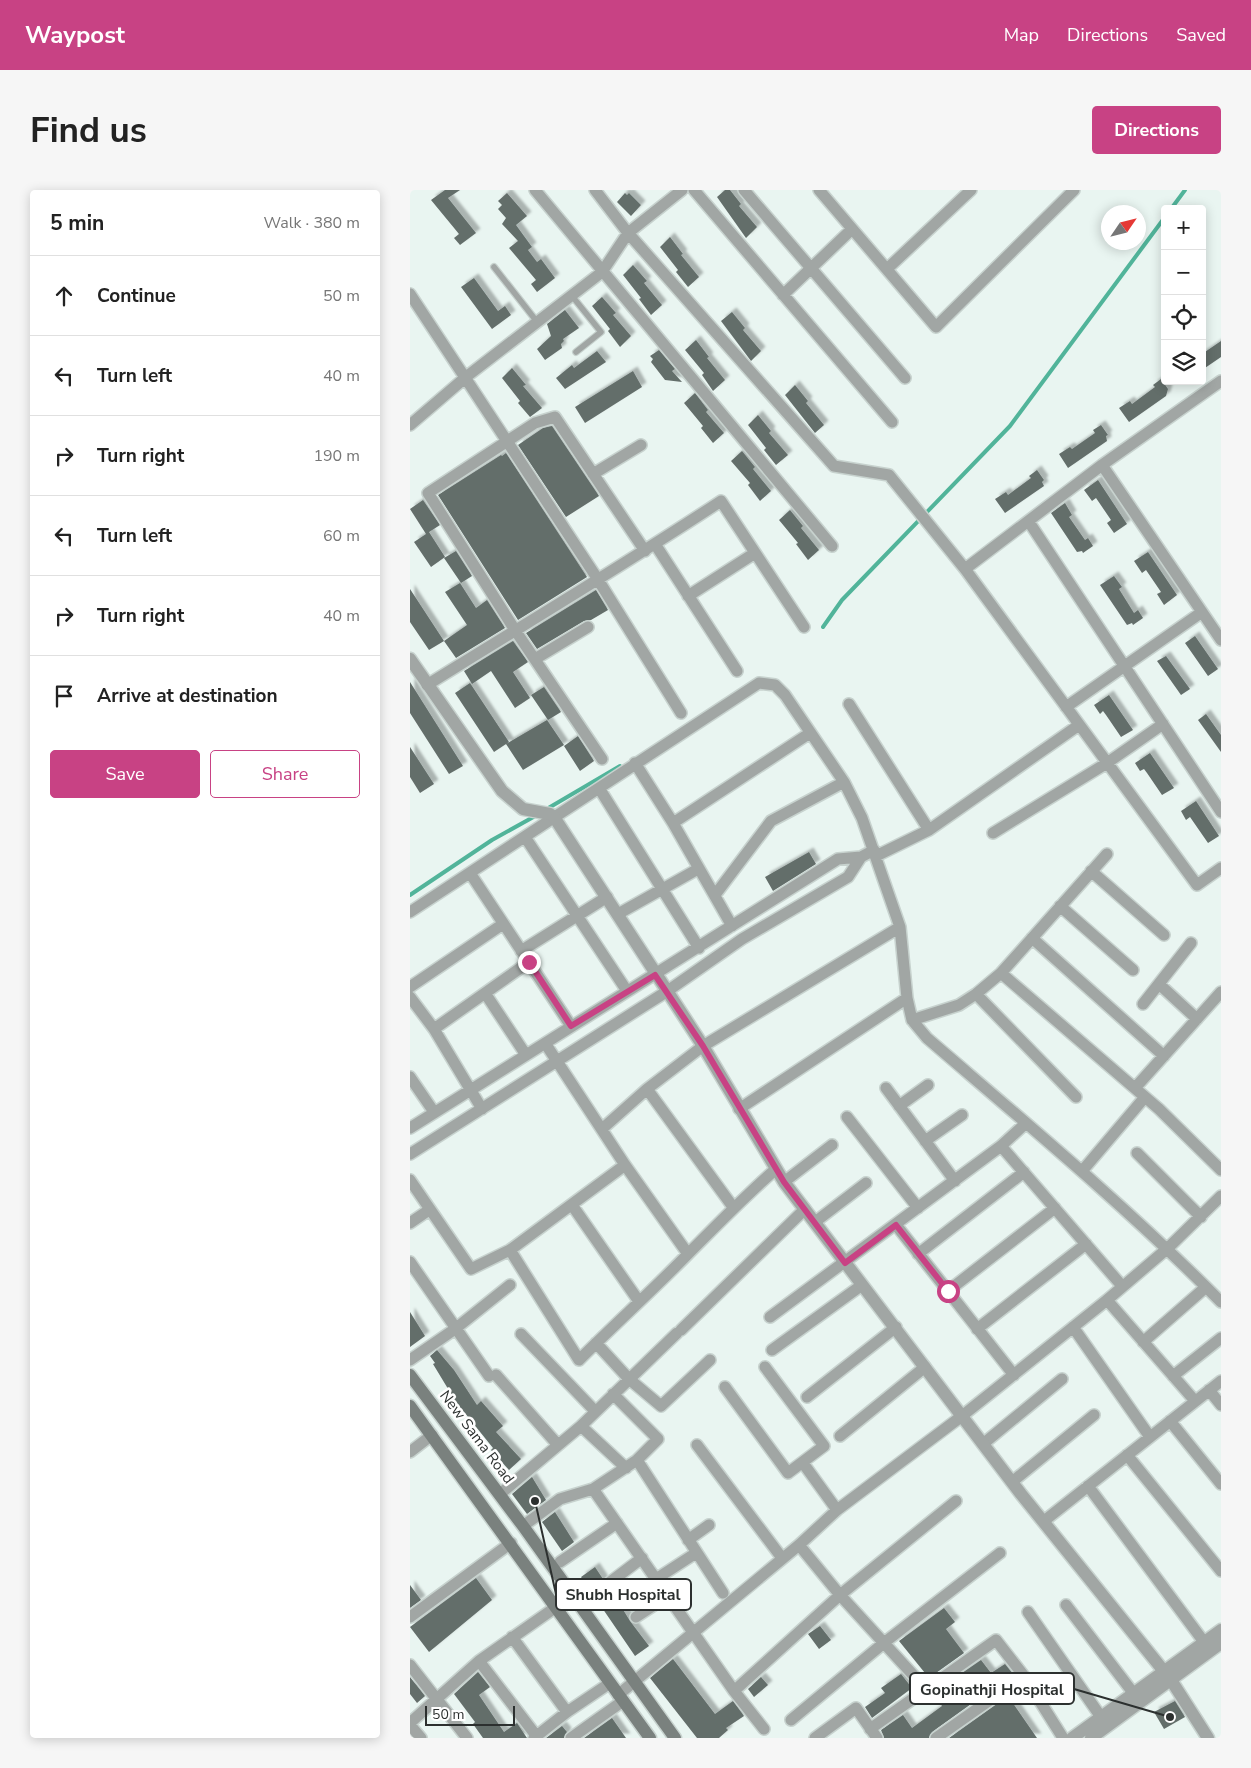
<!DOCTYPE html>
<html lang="en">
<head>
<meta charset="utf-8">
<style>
  :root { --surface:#fff; --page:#f6f6f6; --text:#222; --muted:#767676; --line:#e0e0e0; --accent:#c84284 }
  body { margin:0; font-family:"Nunito Sans",sans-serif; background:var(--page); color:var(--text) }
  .controls { position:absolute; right:15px; top:15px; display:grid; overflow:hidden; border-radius:5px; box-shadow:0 2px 12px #0003 }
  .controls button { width:45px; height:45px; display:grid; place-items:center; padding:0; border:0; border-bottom:1px solid var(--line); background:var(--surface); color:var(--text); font:25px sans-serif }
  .compass { position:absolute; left:691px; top:15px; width:45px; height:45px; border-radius:50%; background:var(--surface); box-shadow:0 2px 12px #0003; rotate:55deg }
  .scale { position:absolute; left:15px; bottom:12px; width:90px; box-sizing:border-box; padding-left:5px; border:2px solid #2c302f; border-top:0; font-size:14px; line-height:18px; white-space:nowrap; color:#2c302f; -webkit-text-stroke:4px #fff; paint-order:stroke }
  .stop { position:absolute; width:15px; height:15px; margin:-11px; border:4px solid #c84284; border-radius:50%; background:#fff }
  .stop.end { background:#c84284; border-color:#fff; box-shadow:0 1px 5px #0008 }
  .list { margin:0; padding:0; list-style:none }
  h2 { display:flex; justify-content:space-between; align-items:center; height:65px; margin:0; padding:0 20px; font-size:21px }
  h2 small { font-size:16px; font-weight:400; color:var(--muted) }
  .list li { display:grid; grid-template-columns:32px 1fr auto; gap:15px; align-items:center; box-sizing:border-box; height:80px; padding:0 20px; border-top:1px solid var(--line) }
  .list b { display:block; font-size:19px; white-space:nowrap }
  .list em { font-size:16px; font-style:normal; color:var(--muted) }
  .actions { display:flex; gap:10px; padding:15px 20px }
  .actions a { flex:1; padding:11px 0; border:1px solid var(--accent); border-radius:5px; text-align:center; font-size:18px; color:var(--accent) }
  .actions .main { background:var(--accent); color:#fff }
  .icon { flex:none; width:28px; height:28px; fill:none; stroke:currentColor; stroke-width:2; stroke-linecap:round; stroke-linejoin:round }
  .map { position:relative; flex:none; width:811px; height:1548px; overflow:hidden; border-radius:5px }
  header { display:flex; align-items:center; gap:30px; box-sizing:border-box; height:70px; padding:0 25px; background:var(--accent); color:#fff }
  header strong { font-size:24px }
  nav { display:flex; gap:28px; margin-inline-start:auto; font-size:18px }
  .intro { display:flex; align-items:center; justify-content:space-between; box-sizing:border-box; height:120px; padding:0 30px }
  h1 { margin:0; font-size:35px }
  .button { padding:12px 22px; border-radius:5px; background:var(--accent); color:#fff; font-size:18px; font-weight:700 }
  main { display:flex; gap:30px; padding:0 30px }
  aside { flex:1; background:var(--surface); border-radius:5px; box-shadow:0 2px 12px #0003 }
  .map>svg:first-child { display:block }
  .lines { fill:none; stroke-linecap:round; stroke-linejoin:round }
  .stream { stroke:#51b49a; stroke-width:4 }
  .building { fill:#646e6b; filter:url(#shadow) }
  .service-casing { stroke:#c7d2ce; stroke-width:8 }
  .minor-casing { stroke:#c7d2ce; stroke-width:14 }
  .tertiary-casing { stroke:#c7d2ce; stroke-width:15 }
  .secondary-casing { stroke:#c7d2ce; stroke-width:15 }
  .service { stroke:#a1a6a4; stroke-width:5.5 }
  .minor { stroke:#a1a6a4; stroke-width:11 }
  .tertiary { stroke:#a1a6a4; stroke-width:12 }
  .secondary { stroke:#7a817e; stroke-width:12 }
  .route { stroke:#c84284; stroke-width:6 }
  .labels { text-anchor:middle; stroke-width:5; stroke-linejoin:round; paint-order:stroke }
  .street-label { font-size:15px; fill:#2c302f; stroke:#fff }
  .leader { fill:none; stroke:#2c302f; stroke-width:2 }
  .callout-dot { fill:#2c302f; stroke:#fff; stroke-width:2 }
  .callout { fill:#fff; stroke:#2c302f; stroke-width:2 }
  .callout-label { font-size:16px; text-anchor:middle; font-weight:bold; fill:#2c302f }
</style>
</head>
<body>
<header>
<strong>Waypost</strong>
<nav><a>Map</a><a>Directions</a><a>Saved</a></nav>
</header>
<div class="intro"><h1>Find us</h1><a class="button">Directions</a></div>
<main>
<aside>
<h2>5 min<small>Walk · 380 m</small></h2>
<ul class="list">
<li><svg class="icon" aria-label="ahead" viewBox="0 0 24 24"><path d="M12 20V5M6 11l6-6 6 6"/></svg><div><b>Continue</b></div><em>50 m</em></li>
<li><svg class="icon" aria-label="left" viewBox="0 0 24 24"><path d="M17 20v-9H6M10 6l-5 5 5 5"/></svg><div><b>Turn left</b></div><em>40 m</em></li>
<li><svg class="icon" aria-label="right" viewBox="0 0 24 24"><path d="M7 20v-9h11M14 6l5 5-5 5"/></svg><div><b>Turn right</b></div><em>190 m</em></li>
<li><svg class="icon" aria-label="left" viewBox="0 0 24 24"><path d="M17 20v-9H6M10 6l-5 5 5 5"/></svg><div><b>Turn left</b></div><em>60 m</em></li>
<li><svg class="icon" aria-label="right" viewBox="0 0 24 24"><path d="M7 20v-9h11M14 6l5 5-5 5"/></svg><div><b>Turn right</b></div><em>40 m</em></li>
<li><svg class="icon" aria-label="arrive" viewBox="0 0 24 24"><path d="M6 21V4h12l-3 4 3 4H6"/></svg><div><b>Arrive at destination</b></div></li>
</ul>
<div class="actions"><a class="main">Save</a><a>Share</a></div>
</aside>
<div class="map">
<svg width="811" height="1548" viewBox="0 0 811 1548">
  <defs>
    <filter id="shadow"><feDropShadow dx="4.5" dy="-4.5" stdDeviation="1" flood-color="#0004"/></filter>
  </defs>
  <rect width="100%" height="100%" fill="#e9f5f1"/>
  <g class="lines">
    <path class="stream" d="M761,19L775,0
      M413,437L432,410L600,236L755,27
      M135,620L210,576
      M0,705L82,650L127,625"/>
  </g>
  <path class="building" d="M35,0H50L38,8L66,43L50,55L44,48L49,44L21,10Z
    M315,0H320L331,14L329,16L347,37L336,48L307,7Z
    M97,3L117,26L106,35L122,57L118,60L127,72L131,69L145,88L127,102L121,94L126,90L99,58L108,51L92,34L96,28L88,19L92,15L88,11Z
    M215,3L217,5L219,3L231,15L221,26L207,12Z
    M260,47L273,64L271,65L289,87L278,97L266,82L268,80L250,57Z
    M223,75L237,91L234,93L252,115L241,125L229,109L231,108L213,85Z
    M64,88L88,121L95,116L101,125L82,139L51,97Z
    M192,107L206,123L203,125L221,146L210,157L198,141L200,139L182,116Z
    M155,120L169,138L153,149L154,151L151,154L152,158L135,170L127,159L141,146L137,134Z
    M322,122L335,138L333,140L351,161L341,171L311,131Z
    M286,150L299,167L297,168L315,190L303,201L292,185L294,183L275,160Z
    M811,151V167L792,180V164Z
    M249,160L265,179L262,181L272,192L255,190L241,172L243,169L240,166Z
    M187,161L196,172L155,199L146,188L162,175L164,178Z
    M102,178L116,195L113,196L132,218L120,227L108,213L110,211L92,188Z
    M223,181L232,197L175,233L165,217Z
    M751,189L758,199L756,206L719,232L709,218L720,211L722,214L745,197L743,195Z
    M385,195L398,211L396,213L414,235L405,243L375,205Z
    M285,203L298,220L296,222L314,243L303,253L291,238L293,236L274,213Z
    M348,225L361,241L359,243L378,265L366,275L354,260L356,258L338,235Z
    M691,235L698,245L696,246L697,251L658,278L649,264L660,257L662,259L685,243L683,240Z
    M142,236L189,306L156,327L108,255L133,238Z
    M332,261L345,277L343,279L361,301L350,311L338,295L340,293L321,271Z
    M96,263L177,387L108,430L28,305L91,265L92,266Z
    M627,280L634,290L632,292L634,296L595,323L585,309L596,302L598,305L621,288L619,286Z
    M688,290L717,334L704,343L697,333L701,330L686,308L682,311L674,300Z
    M13,310L30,335L16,344L0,319Z
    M655,313L662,325L659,327L675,350L678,348L683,356L673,363L672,361L667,362L641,323Z
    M380,320L393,336L391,338L409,360L398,370L386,354L388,353L369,330Z
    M19,342L35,367L21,377L4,352Z
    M46,361L62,386L51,393L34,368Z
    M738,362L767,405L754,415L747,404L751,402L736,380L732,383L724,371Z
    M704,386L712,397L709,399L724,423L728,420L733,428L723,435L722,433L717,435L690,395Z
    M50,393L66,418L77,410L95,438L46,468L34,451L57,435L35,402Z
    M0,399L34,451L19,460L0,432Z
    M186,400L198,420L181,430L174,431L127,459L116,443Z
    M785,446L808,479L798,486L775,453Z
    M103,451L118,472L103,482L120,508L105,518L81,481L62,494L54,481Z
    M756,466L780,499L771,505L747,471Z
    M0,492L53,576L39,584L0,523Z
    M60,493L99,552L84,562L45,503Z
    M134,497L151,522L138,530L121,505Z
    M699,505L723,540L711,547L696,525L693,521L690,524L684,515Z
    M796,524L811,545V562L788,530Z
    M137,530L154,555L113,580L96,554Z
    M168,546L184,571L170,581L154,556Z
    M0,557L24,594L10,603L0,587Z
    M740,563L764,598L752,605L737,583L734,579L730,581L725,573Z
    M786,611L809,646L798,653L780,627L776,630L771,621Z
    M399,662L406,674L363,701L355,687Z
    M0,1122L15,1146L0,1157Z
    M27,1160L44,1180L67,1215L71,1211L93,1236L86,1242L111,1269L99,1280L81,1260L83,1258L46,1212L23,1174L25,1173L20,1166Z
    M122,1287L136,1310L117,1324L102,1304Z
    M145,1322L164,1352L152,1361L132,1332Z
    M185,1377L193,1389V1397L201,1400L220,1431L239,1456L225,1466L171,1387Z
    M66,1388L82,1410L19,1462L0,1437Z
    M0,1395L11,1410L0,1418Z
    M534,1418L545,1432L536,1439L554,1463L519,1488L489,1451Z
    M410,1436L421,1450L409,1459L398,1444Z
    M263,1469L305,1524L323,1511L334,1526L316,1538L318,1540L309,1548H287L240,1488Z
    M571,1470L581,1483L595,1474L603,1484L522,1542L519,1548H474L471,1540L493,1525L502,1538L532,1516L523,1503Z
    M68,1482L80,1497L69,1505L94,1542L107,1533L117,1548H73L63,1534L65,1532L44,1504Z
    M491,1484L502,1498L462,1528L455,1517L475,1503L471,1498Z
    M0,1487L15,1506L7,1513L0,1504Z
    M351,1487L358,1495L344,1507L338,1499Z
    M598,1506L627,1548H539Z
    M765,1511L775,1527L754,1539L744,1522Z
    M202,1528L216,1548H174Z
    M152,1536L157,1542L154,1548H136Z"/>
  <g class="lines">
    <g class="service-casing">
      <path id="service" d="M84,77L128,133
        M162,106L191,142L166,162"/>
    </g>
    <g class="minor-casing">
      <path id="minor" d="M125,0L422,356
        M185,0L218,43L424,276L479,285L555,379L787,695L811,678
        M284,0L482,232
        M334,0L495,188
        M409,0L526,137L664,0
        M477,79L561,0
        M0,104L187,388L271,523
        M373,105L442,39
        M0,235L56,187L192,82L218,43L272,0
        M692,275L811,450
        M183,284L231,255
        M619,332L811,622
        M245,354L327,481
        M555,379L692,275L811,191
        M278,406L345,363
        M125,469L178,437
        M17,495C115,434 214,375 311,311L394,437
        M439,514L519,640
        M656,517L792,422
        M192,569L105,440L18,303L125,233L145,227L235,361
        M225,573L263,633L322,736
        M189,598L289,758
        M263,633L400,543
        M583,643L697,573L753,534
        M115,647L217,801
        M466,666L519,640L669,535
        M681,681L754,745
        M60,683L161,836
        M305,705L361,631L434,592
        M650,716L723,780
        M0,722L349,493L365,495L375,505L434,592L452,628L490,737L497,808L502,830L517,848C617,934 718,1018 811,1112
        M208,724L288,679
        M622,748L754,866
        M111,761L197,707
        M591,783L749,919L811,980
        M749,794L787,829
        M0,797L93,734
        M75,803L116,865
        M566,804L666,907
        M0,807L24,839L72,919
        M733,814L781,753
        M502,830L549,815L566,804L591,783L697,664
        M24,839L119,772
        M135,853L215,975L278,1064
        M0,887L24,922
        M476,898L545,991
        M725,898L811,802
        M489,916L518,895
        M329,919L497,808
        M437,927L508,1018
        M0,938L428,669L451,667L464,660
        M192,939L237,899
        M515,951L552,925
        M591,956L712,1096
        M727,963L791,1027
        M0,964L256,802L332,749L438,687L451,667
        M673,980L735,907
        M0,990L61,1079L100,1060L215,975
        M374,992L422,955
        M162,1015L228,1110
        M323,1017L237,899L293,856L490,737
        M405,1032L456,993
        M0,1033L19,1020
        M486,1035L604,1185
        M100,1060L169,1170C205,1134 243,1100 278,1064C307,1035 335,1006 366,979
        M508,1064L614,982
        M0,1072L79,1186
        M538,1101L645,1018
        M697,1110L785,1211
        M360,1127L591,956L616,933
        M663,1137L740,1247
        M567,1139L676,1054
        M271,1140L395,1019
        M111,1144L185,1221
        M733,1152L796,1097
        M186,1153L219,1189L251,1216L300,1170
        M362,1160L452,1095
        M0,1170L45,1139L100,1095
        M86,1185L148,1255
        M763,1186L811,1148
        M315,1197L378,1283L414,1256L355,1177
        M799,1200L811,1215
        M397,1207L486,1137
        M760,1231L811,1294
        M171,1236L216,1278
        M430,1246L515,1177
        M573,1254L652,1189
        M287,1255L372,1368
        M0,1262L22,1245
        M717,1265L811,1381
        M227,1270L313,1403
        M393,1273L427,1320
        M602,1292L684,1225
        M678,1296L794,1452
        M183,1299L324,1501L354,1539
        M90,1304L171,1236L267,1143
        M634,1331L811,1191
        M113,1336L150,1309L183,1299L227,1270L248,1249L203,1204
        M278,1350L299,1335
        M389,1355L430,1405L516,1499
        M150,1372L207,1333
        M246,1389L286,1363
        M199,1393L232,1368
        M656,1415L724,1504
        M618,1422L691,1527
        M0,1427L101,1353
        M226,1427L258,1406
        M102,1447L157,1522
        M69,1471L128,1548
        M0,1475L57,1548
        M324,1501L430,1405L546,1311
        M208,1505L389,1355L427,1320L552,1226L697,1110L758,1058L811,1006
        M381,1530L475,1452L590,1363
        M0,1533L69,1471L146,1417
        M0,1535L11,1548
        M460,1539L586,1450L614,1486L653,1548
        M124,1548L157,1522L200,1493
        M161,1548L213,1511
        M405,1548L446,1518L467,1548
        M526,1548L614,1486"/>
    </g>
    <g class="tertiary-casing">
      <path id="tertiary" d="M0,469L92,601L113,619L140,624L144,627L293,856L374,992L611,1304L761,1490L798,1548
        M662,1548L811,1440
        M681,1548L811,1453"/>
    </g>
    <g class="secondary-casing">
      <path id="secondary" d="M0,1185L113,1336L265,1548
        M0,1216L240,1548"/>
    </g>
    <use href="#service" class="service"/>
    <use href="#minor" class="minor"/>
    <use href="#tertiary" class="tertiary"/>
    <use href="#secondary" class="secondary"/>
  </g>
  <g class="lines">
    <path class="route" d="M119,772L161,836L245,785L293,856L374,992L435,1073L486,1035L538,1101"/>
  </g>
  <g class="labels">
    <g class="street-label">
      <text transform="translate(67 1247) rotate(53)" y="5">New Sama Road</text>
    </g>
  </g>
  <path class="leader" d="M125 1311L146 1404M760 1527L664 1499"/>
  <g class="callout-dot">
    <circle cx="125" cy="1311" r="5"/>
    <circle cx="760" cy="1527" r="5"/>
  </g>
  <g class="callout">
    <rect x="146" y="1389" width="135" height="31" rx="5"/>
    <rect x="500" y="1483" width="164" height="31" rx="5"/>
  </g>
  <g class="callout-label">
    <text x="213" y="1410">Shubh Hospital</text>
    <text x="582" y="1505">Gopinathji Hospital</text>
  </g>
</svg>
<div class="controls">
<button>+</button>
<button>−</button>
<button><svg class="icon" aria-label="locate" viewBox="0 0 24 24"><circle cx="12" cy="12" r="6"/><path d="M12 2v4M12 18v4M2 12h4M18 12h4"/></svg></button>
<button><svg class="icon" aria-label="layers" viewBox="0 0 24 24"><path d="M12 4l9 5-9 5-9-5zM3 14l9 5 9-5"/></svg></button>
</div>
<svg class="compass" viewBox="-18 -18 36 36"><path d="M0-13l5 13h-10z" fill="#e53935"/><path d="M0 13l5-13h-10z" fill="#767676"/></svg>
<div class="scale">50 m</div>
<div class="stop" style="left:538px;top:1101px"></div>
<div class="stop end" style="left:119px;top:772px"></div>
</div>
</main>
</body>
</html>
